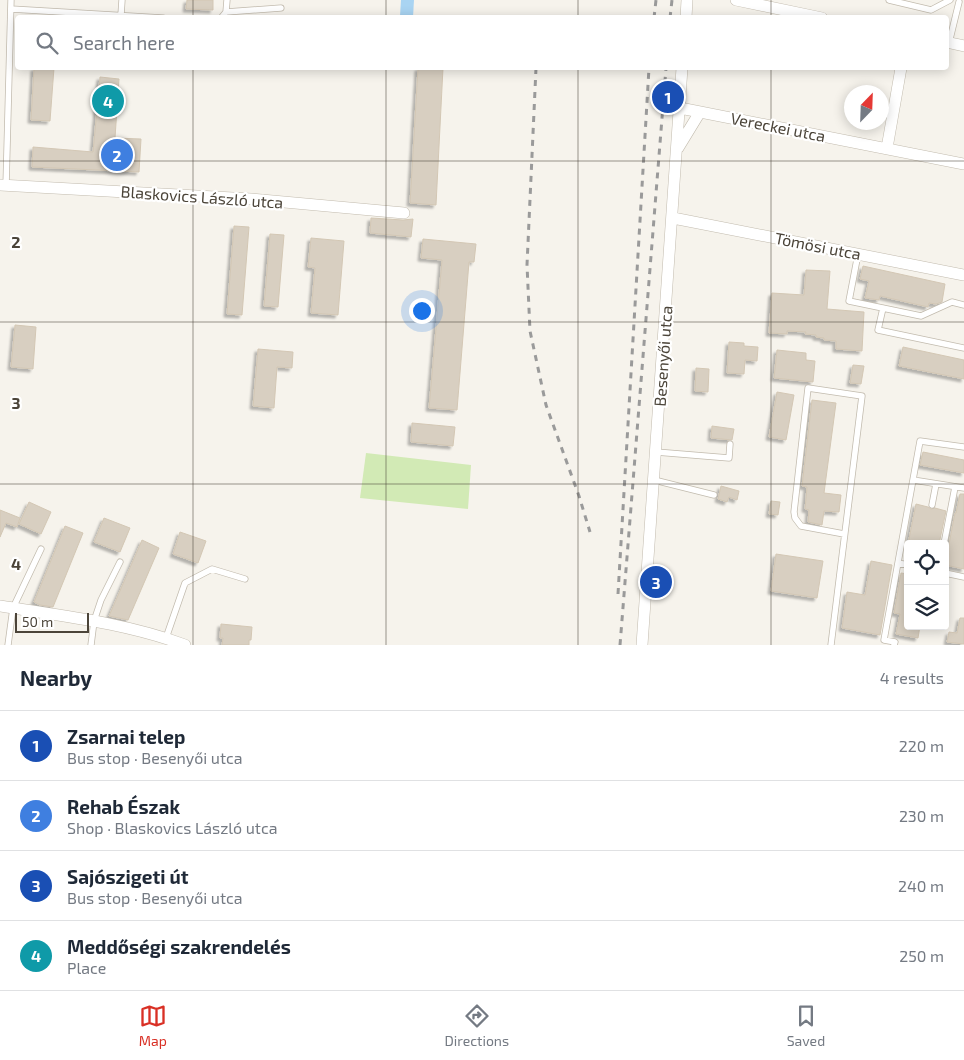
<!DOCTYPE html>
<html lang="en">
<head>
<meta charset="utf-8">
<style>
  :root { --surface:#fff; --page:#f2f2f3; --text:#1f2937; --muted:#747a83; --line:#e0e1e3; --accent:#d93025 }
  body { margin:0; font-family:"Exo 2",sans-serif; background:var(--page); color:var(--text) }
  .controls { position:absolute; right:15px; bottom:15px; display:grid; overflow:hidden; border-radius:5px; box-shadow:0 2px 12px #0003 }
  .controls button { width:45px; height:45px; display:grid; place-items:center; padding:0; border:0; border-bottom:1px solid var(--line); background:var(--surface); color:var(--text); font:25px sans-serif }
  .compass { position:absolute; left:844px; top:85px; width:45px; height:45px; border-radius:50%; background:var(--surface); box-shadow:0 2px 12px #0003; rotate:23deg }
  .scale { position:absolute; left:15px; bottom:12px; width:74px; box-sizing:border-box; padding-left:5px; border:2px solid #4b4439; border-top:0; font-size:14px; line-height:18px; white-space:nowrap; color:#4b4439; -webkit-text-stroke:4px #fff; paint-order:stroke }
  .you { position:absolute; left:421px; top:310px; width:18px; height:18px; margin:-12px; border:4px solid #fff; border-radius:50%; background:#1a73e8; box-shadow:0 0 0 8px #1a73e833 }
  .badge { display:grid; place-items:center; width:32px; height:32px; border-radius:50%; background:var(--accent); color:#fff; font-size:16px; font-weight:700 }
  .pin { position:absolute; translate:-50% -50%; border:2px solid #fff; box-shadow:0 1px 5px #0006 }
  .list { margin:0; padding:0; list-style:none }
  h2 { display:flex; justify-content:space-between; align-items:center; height:65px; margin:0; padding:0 20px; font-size:21px }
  h2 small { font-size:16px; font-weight:400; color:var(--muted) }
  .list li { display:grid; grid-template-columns:32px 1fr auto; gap:15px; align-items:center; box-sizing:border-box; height:70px; padding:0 20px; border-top:1px solid var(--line) }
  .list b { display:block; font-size:19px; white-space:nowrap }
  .list p { margin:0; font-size:16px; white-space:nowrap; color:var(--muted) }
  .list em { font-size:16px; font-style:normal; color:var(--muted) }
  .icon { flex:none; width:28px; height:28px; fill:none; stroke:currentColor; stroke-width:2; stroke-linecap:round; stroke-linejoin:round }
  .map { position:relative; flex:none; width:964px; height:645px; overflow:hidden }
  .search { position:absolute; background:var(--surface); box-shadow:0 2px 12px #0003; left:15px; right:15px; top:15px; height:55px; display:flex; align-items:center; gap:12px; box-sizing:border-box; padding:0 18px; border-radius:5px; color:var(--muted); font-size:19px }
  .sheet { height:345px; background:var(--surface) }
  nav { display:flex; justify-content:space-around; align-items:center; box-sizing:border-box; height:70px; border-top:1px solid var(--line); background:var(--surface); font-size:14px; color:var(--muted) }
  nav a { display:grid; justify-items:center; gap:2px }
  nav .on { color:var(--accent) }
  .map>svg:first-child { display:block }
  .green { fill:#d2eab5 }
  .water { fill:#a9d4f2 }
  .building { fill:#d8cfc1; stroke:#d3c7b4; filter:url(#shadow) }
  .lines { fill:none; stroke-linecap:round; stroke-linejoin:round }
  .service-casing { stroke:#c2bbae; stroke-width:7 }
  .minor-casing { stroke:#c2bbae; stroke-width:12 }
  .service { stroke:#fff; stroke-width:5.5 }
  .minor { stroke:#fff; stroke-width:11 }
  .rail { stroke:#9a9a9a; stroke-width:3; stroke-dasharray:6 6; stroke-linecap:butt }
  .grid { fill:none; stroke:#4b4439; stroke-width:1; stroke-opacity:0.55 }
  .labels { text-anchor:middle; stroke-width:4.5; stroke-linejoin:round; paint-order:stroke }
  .street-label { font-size:16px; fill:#4b4439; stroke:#fff }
  .grid-label { font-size:16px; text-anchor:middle; font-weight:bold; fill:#4b4439; stroke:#fff; stroke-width:4.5; stroke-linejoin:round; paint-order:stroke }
</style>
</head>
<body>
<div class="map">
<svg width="964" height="645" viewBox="0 0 964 645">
  <defs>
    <filter id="shadow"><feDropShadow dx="-3" dy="3" stdDeviation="1" flood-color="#0004"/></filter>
  </defs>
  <rect width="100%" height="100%" fill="#f6f3ec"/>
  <path class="green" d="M366,453L471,465L468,509L360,498Z"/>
  <path class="water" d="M401,0H414L413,17L400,16Z"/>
  <path class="building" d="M187,0H213V10L186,9Z
    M34,68H54L50,121L31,120Z
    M418,68H443L436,205L410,203Z
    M100,77L119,79L115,138L141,139L139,172L32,167L33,147L93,152Z
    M371,218L403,220L413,219L411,237L370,233Z
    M234,226L249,227L242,315L227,314Z
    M270,234L284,235L278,307L264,306Z
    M311,238L344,241L338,315L311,313L315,268L308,267Z
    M423,239L476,244L474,262H469L457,410L429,408L442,260L421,258Z
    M863,266L945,284L942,302L936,304L929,303L928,307L880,296L879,300L865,298L869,281L860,279Z
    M806,270L830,271L827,309L864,312L862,351L836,349V341L824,340V338L816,337V335L805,334L806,332L787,331V334L769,333L772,293L804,295Z
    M15,325L36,327L33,369L11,367Z
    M729,342L744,343V346L758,347L757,361L745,360L744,374L727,373Z
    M903,347L964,360V379L899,366Z
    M258,349L293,352L292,368L277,367L274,408L253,406Z
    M777,350L806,353V360L815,361L813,382L774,378Z
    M853,365L864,366L861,384L850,383Z
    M696,368L709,369L708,392L695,391Z
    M777,392L794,395L786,440L769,437Z
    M812,400L836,403L824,493L841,495L839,512L824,511L822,525L808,522L809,510L805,509L807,487L802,486Z
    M412,423L455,427L453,446L411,442Z
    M712,426L734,429L732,440L711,438Z
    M923,452L964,460V473L920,465Z
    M721,486L739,491L737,500L729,497L727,502L718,499Z
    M960,494H964V569L945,565L955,513H956Z
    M771,501L780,502L778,515L769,514Z
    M29,502L51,512L41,534L19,524Z
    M916,504L928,507L931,509L935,508L946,511L939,544H908Z
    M0,510L20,518L17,527L6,523L0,537Z
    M104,518L130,528L120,552L94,542Z
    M65,526L83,533L53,607L40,605L34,602Z
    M180,532L206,541L198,563L173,554Z
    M142,540L159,548L128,620L109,616Z
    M776,554L823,561L817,598L771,591Z
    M871,561L892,565L880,635L842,628L847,592L865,595Z
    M901,573L908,574V626H920L918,638L896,634L900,614L894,613Z
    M960,618H964V644L947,642L949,632L957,633Z
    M221,624L252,627L251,640H249V645H222L223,638H220Z"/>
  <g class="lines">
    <g class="service-casing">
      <path id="service" d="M889,0L931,10L950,0
        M11,9L163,18
        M226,12L281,8
        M121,15L122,0
        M221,18L226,12L227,0
        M949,43L959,2
        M6,186L11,0
        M858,254L849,301L921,316L952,302L964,305
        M883,308L878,330L964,348
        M656,452L729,458L730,444
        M654,480L714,495
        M913,480L964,488
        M932,505L936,484
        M944,544L955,487
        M898,563L908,565
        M945,573L964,577
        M166,638L185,583L212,569L245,579
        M8,645L13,608L41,549
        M91,645L94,621L101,600L120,562
        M831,645L862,396L808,388L794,512L795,518L801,526L844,534
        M894,645L895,642L884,640L920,441L964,447"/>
    </g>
    <g class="minor-casing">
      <path id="minor" d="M736,0L822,18
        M686,18L687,0
        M946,42L964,46
        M680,108L964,164
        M678,148L700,112
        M887,148L901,68
        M0,185L251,199L404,213
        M673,218L964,275
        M0,606C62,616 126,623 185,645
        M642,645L682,68"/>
    </g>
    <use href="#service" class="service"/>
    <use href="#minor" class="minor"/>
    <path class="rail" d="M654,18L656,0
      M670,18L672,0
      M536,68L527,265L530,331L546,405L579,496L590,532
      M618,594L649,68
      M620,645L666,68"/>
  </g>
  <path class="grid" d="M193,0V18M386,0V18M578,0V18M771,0V18M193,68V645M386,68V645M578,68V645M771,68V645M0,161H964M0,322H964M0,484H964"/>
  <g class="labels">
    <g class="street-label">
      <text transform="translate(778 127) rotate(11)" y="6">Vereckei utca</text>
      <text transform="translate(202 197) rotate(4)" y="6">Blaskovics László utca</text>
      <text transform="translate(818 246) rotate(11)" y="6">Tömösi utca</text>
      <text transform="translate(663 356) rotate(-86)" y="6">Besenyői utca</text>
    </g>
  </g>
  <g class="grid-label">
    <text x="16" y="248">2</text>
    <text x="16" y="409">3</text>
    <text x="16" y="570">4</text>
  </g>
</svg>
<div class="controls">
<button><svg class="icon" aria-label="locate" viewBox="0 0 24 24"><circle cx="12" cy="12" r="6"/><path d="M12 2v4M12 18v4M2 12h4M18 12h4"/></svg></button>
<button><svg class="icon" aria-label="layers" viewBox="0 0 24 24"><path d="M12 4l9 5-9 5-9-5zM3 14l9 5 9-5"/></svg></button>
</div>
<svg class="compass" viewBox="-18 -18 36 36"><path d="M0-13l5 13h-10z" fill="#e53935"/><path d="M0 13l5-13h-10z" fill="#747a83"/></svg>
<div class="scale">50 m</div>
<div class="you"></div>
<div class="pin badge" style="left:668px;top:97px;background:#1a4fb4">1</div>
<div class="pin badge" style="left:117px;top:155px;background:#3f7fe0">2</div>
<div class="pin badge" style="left:656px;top:582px;background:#1a4fb4">3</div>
<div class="pin badge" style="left:108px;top:101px;background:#0f9aa8">4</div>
<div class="search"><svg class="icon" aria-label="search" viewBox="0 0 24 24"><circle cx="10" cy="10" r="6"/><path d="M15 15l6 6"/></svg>Search here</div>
</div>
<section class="sheet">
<h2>Nearby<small>4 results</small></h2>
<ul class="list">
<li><span class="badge" style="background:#1a4fb4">1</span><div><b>Zsarnai telep</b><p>Bus stop · Besenyői utca</p></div><em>220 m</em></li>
<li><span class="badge" style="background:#3f7fe0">2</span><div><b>Rehab Észak</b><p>Shop · Blaskovics László utca</p></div><em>230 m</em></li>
<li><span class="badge" style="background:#1a4fb4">3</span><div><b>Sajószigeti út</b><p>Bus stop · Besenyői utca</p></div><em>240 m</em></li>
<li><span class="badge" style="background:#0f9aa8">4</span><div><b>Meddőségi szakrendelés</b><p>Place</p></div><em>250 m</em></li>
</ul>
</section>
<nav>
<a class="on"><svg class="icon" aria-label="map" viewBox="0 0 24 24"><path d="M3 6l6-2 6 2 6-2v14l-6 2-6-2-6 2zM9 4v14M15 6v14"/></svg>Map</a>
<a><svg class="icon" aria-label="directions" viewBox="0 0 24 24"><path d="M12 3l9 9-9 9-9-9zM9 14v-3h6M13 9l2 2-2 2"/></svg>Directions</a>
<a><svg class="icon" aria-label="saved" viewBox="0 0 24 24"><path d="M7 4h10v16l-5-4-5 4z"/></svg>Saved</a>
</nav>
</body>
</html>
